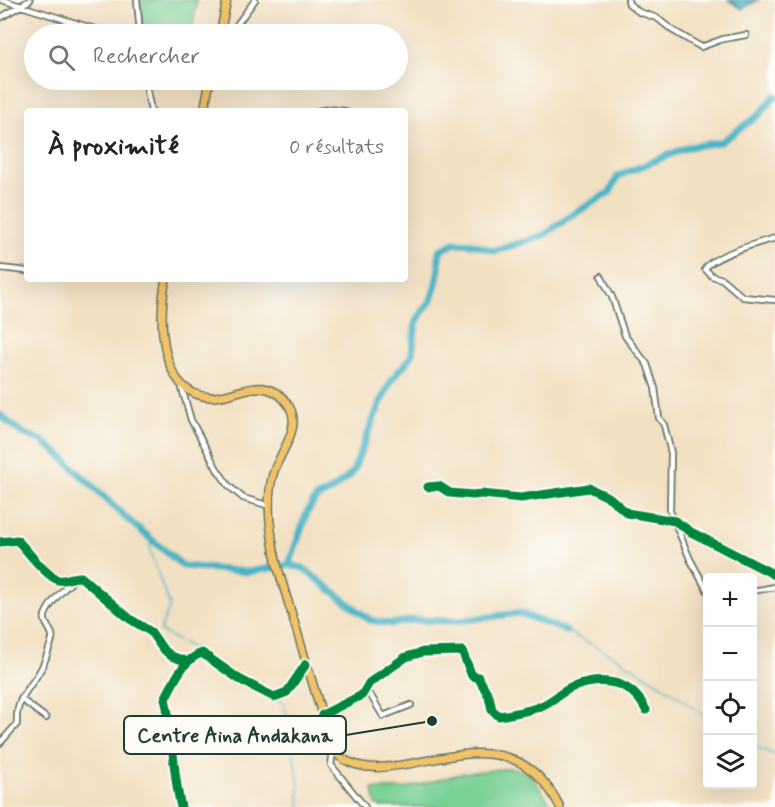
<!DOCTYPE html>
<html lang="fr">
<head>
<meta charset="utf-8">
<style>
  :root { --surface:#fff; --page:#f6f6f6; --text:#222; --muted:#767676; --line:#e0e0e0 }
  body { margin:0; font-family:Mynerve,sans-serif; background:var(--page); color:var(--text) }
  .controls { position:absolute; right:18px; bottom:18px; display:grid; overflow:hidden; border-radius:6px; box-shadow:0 6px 24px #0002 }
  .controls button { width:54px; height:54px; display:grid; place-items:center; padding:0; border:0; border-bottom:2px solid var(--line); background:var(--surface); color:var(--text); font:30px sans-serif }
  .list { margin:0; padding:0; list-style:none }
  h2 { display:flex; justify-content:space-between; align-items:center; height:78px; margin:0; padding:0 24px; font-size:26px }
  h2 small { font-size:20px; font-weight:400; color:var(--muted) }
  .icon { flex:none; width:33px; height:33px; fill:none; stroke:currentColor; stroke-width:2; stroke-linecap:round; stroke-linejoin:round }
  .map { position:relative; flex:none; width:775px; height:807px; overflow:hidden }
  .search { position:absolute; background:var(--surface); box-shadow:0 6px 24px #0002; left:24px; top:24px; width:384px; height:66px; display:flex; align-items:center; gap:15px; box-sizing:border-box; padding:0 21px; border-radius:33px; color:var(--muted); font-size:22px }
  .panel { position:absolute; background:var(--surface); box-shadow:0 6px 24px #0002; left:24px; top:108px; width:384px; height:174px; border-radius:6px }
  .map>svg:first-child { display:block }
  .green { fill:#78d095; stroke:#4c8664; stroke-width:1.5 }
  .water { fill:#49b4c6; stroke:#34787d; stroke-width:1.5 }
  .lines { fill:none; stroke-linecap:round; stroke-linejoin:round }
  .stream { stroke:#49b4c6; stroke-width:1.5 }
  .river { stroke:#49b4c6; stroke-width:7 }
  .minor-casing { stroke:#697666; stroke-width:8 }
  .primary-casing { stroke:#697666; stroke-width:10 }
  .minor { stroke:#fff; stroke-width:4.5 }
  .primary { stroke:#f0c369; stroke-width:7 }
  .cycleway-casing { stroke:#fdfcf7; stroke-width:13 }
  .cycleway { stroke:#00873e; stroke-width:9 }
  .leader { fill:none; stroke:#1f3d34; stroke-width:2 }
  .callout-dot { fill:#1f3d34; stroke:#fdfcf7; stroke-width:2 }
  .callout { fill:#fdfcf7; stroke:#1f3d34; stroke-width:2 }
  .callout-label { font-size:20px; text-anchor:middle; font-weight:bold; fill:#1f3d34 }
</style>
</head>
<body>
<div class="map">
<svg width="775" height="807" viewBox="0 0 775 807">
  <rect width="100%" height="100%" fill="#fdfcf7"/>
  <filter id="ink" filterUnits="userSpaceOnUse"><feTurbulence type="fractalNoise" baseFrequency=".0167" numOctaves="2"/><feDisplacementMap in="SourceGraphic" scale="12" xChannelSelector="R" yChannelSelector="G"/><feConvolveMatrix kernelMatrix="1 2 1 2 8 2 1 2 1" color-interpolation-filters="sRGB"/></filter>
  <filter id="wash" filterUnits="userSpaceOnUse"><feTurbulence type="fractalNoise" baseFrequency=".008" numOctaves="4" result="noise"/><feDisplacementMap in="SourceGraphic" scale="24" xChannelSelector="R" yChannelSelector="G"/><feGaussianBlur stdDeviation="1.35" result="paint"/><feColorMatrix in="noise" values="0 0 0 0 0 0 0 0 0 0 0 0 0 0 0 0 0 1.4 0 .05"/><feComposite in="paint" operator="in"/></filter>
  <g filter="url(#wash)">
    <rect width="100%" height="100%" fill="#f2e0c2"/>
    <path class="green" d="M139,0H197L192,34H143Z
      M511,768L530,774L553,807H380L376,804L373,789H404L464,773Z"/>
    <path class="water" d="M728,0H758L742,9Z"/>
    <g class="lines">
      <path class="stream" d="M150,539V552L170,606L160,631L199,651
        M566,631L613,655L663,686L708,718
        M200,656L236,680L283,703L298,744L292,749L298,776L300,807
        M752,745L775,755"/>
      <path class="river" d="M0,415L22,433L41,440L60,455L126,518L183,566L248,572L289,565L303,568L370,620L391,624L413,620L457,621L520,613L566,631
        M289,565L307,512L316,498L332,490L352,474L378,408L392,379L406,363L412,354L416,322L431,300L435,288L439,268V251L455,243L473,244L495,251L544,235L572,215L610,192L618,176L688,147L721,142L759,115L775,96"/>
    </g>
  </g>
  <g filter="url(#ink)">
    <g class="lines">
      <g class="minor-casing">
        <path id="minor" d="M2,0L111,34
          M137,0L140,34
          M628,0L629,4L639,12L657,18L672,30L701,47L723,39L746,35
          M0,18L30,0
          M230,34L255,0
          M145,80L151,111
          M318,111L328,109L345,111
          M775,238C759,243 713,255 705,269L712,276L722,279L743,297L775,300
          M0,268L27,271
          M601,276L612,297L625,336L647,364L655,388L659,418L664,425L671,453L670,511L690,559L708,592
          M181,385L191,420L217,469L229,486L243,498L270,506
          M428,487L439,486L450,493L473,495L481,494L521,498L589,488L610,498L627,513L675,521L691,532L775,575
          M0,542L17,540C27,550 45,575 58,580C64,582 72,576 81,577L130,619L151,632L162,648L171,656L188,662
          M752,591L775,587
          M364,692L371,696L383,716L411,705
          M21,699L46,718
          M322,715L362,695L369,683L406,657L423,652L462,651L472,676L478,677L489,696L492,710L499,716C512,714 524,712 536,708C550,704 560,692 573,687C603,676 631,680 646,710
          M0,743L17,724C15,696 31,689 42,667C46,659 49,649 52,640C55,629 39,624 47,611C54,598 66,587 77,577
          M333,751L331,765L365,807
          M181,807C172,771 174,734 165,699C173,683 184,658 202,653L239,679L274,697L287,692L306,664"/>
      </g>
      <g class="primary-casing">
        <path id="primary" d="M220,34L227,0
          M204,111L210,80
          M166,279C158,316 158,394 210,397C228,398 245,386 263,388C276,390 286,399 291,410C300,430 279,454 273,474C265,503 271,536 277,565L333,751C389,807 502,692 560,807"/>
      </g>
      <use href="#minor" class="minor"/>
      <use href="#primary" class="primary"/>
      <g class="cycleway-casing">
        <path id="cycleway" d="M428,487L439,486L450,493L473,495L481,494L521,498L589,488L610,498L627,513L675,521L691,532L775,575
          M0,542L17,540C27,550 45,575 58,580C64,582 72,576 81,577L130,619L151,632L162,648L171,656L188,662
          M322,715L362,695L369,683L406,657L423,652L462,651L472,676L478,677L489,696L492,710L499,716C512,714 524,712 536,708C550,704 560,692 573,687C603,676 631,680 646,710
          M181,807C172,771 174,734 165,699C173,683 184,658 202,653L239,679L274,697L287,692L306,664"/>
      </g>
      <use href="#cycleway" class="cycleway"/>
    </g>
  </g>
  <path class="leader" d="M432 721L346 735"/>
  <circle class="callout-dot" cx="432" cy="721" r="6"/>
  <rect class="callout" x="124" y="716" width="222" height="38" rx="6"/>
  <g class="callout-label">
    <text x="235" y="742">Centre Aina Andakana</text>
  </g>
</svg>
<div class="controls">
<button>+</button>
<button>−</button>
<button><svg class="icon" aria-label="locate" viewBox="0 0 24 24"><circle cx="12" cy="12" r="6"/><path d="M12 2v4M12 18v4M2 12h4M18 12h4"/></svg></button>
<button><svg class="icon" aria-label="layers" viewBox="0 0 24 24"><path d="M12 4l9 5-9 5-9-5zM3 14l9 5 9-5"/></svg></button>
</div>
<div class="search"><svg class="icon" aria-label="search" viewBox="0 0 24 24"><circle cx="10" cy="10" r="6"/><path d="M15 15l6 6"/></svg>Rechercher</div>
<section class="panel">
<h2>À proximité<small>0 résultats</small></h2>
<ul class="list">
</ul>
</section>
</div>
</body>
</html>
